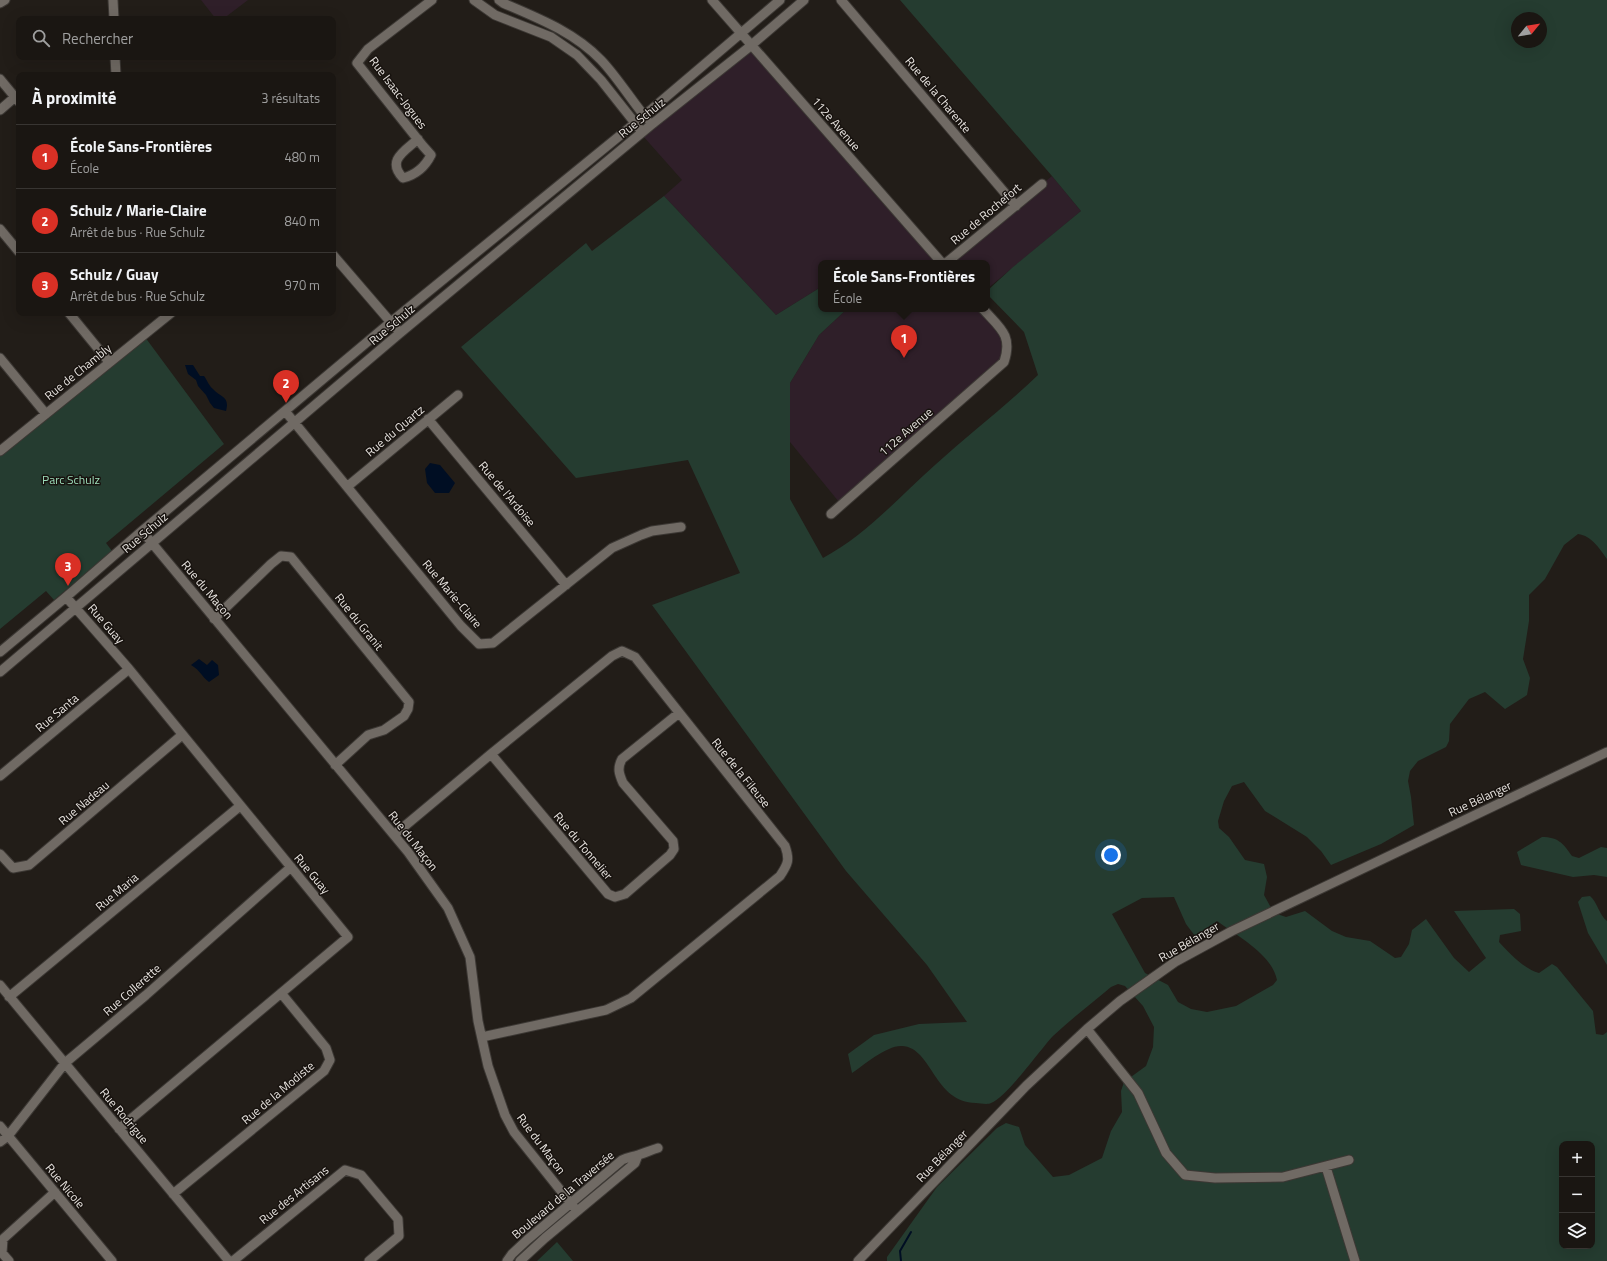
<!DOCTYPE html>
<html lang="fr">
<head>
<meta charset="utf-8">
<style>
  :root { --surface:#1a1612; --page:#231f1b; --text:#f1f3f6; --muted:#9f9f9f; --line:#383532; --accent:#d93025 }
  body { margin:0; font-family:"Titillium Web",sans-serif; background:var(--page); color:var(--text) }
  .controls { position:absolute; right:12px; bottom:12px; display:grid; overflow:hidden; border-radius:8px; box-shadow:0 4px 16px #0002 }
  .controls button { width:36px; height:36px; display:grid; place-items:center; padding:0; border:0; border-bottom:1px solid var(--line); background:var(--surface); color:var(--text); font:20px sans-serif }
  .compass { position:absolute; left:1511px; top:12px; width:36px; height:36px; border-radius:50%; background:var(--surface); box-shadow:0 4px 16px #0002; rotate:60deg }
  .you { position:absolute; left:1111px; top:855px; width:14px; height:14px; margin:-10px; border:3px solid #fff; border-radius:50%; background:#1a73e8; box-shadow:0 0 0 6px #1a73e833 }
  .badge { display:grid; place-items:center; width:26px; height:26px; border-radius:50%; background:var(--accent); color:#fff; font-size:13px; font-weight:700 }
  .pin { position:absolute; translate:-50% -33px; filter:drop-shadow(0 1px 2px #0008) }
  .pin::after { content:''; position:absolute; top:21px; width:14px; height:12px; background:inherit; clip-path:polygon(0 0,100% 0,50% 100%) }
  .popup { position:absolute; left:818px; top:260px; width:172px; height:52px; box-sizing:border-box; display:grid; place-content:center; border-radius:8px; background:var(--surface); filter:drop-shadow(0 1px 3px #0005); font-size:13px; white-space:nowrap; color:var(--muted) }
  .popup b { font-size:15px; color:var(--text) }
  .popup::after { content:''; position:absolute; left:50%; top:100%; margin-left:-8px; border:8px solid transparent; border-top-color:var(--surface) }
  .list { margin:0; padding:0; list-style:none }
  h2 { display:flex; justify-content:space-between; align-items:center; height:52px; margin:0; padding:0 16px; font-size:17px }
  h2 small { font-size:13px; font-weight:400; color:var(--muted) }
  .list li { display:grid; grid-template-columns:26px 1fr auto; gap:12px; align-items:center; box-sizing:border-box; height:64px; padding:0 16px; border-top:1px solid var(--line) }
  .list b { display:block; font-size:15px; white-space:nowrap }
  .list p { margin:0; font-size:13px; white-space:nowrap; color:var(--muted) }
  .list em { font-size:13px; font-style:normal; color:var(--muted) }
  .icon { flex:none; width:22px; height:22px; fill:none; stroke:currentColor; stroke-width:2; stroke-linecap:round; stroke-linejoin:round }
  .map { position:relative; flex:none; width:1607px; height:1261px; overflow:hidden }
  .search { position:absolute; background:var(--surface); box-shadow:0 4px 16px #0002; left:16px; top:16px; width:320px; height:44px; display:flex; align-items:center; gap:10px; box-sizing:border-box; padding:0 14px; border-radius:8px; color:var(--muted); font-size:15px }
  .panel { position:absolute; background:var(--surface); box-shadow:0 4px 16px #0002; left:16px; top:72px; width:320px; height:244px; border-radius:8px }
  .map>svg:first-child { display:block }
  .education { fill:#2f1f29 }
  .green { fill:#253c30; fill-rule:evenodd }
  .water { fill:#000e23 }
  .lines { fill:none; stroke-linecap:round; stroke-linejoin:round }
  .stream { stroke:#000e23; stroke-width:2 }
  .minor-casing { stroke:#3c3834; stroke-width:11 }
  .minor { stroke:#706a64; stroke-width:9 }
  .labels { text-anchor:middle; stroke-width:3; stroke-linejoin:round; paint-order:stroke }
  .street-label { font-size:12px; fill:#e8e4e0; stroke:#18130f }
  .park-label { font-size:12px; fill:#9fdfbc; stroke:#18130f }
</style>
</head>
<body>
<div class="map">
<svg width="1607" height="1261" viewBox="0 0 1607 1261">
  <rect width="100%" height="100%" fill="#221d18"/>
  <path class="education" d="M201,0H248L223,19H216Z
    M750,50L886,207L941,263H821V287L776,315L664,196L682,180L643,136Z
    M1052,176L1081,211L987,289V263H946Z
    M847,309H982L1000,329L1005,353L1000,362L839,502L790,442V383L819,335Z"/>
  <path class="green" d="M900,0H1607V559C1599,548 1592,536 1578,534L1564,545L1545,579L1529,595V621L1523,659L1530,678L1527,695L1505,709L1485,692L1469,699L1450,724L1449,741L1446,747L1418,761L1410,771L1408,781L1411,797L1414,825L1381,844L1331,865L1321,851L1307,837L1265,811L1244,782L1232,786L1224,801L1218,821L1219,828L1229,837L1245,860L1264,864L1267,877L1264,895L1274,913L1286,917L1305,911L1332,931L1346,937L1370,941L1395,958L1401,957L1409,944L1412,930L1426,919L1454,958L1469,972L1486,958L1454,911L1514,909L1520,914L1521,931L1500,935L1499,942C1510,954 1523,968 1539,973L1552,964L1557,967L1593,1011L1596,1034L1603,1035L1607,1032V1261H887V1257L937,1187L997,1128L1006,1123L1019,1127L1025,1145L1053,1177L1069,1175L1102,1158L1111,1131L1122,1112L1121,1091L1124,1082L1146,1066L1153,1047L1154,1027L1143,1006L1125,986L1118,984L1111,987C1092,1003 1071,1019 1053,1036C1039,1051 1007,1097 991,1103C987,1105 980,1103 976,1103C934,1103 932,1047 902,1046C887,1045 864,1065 852,1073L848,1054L874,1035L919,1024L967,1022L927,965L846,871L652,605L740,573L688,460L576,478L461,347L586,243L592,251L664,196L776,315L821,287V309H847L819,335L790,383V499L823,558C866,535 899,497 935,465C969,434 1005,407 1038,375L1024,332L987,294V291L1013,267L1081,211L1052,176ZM1517,18H1541V42H1517ZM1174,897L1186,924L1195,936L1217,921C1237,936 1272,954 1277,980L1273,985L1236,1006L1207,1012L1191,1009L1178,1002L1168,985L1145,973L1112,914L1142,898ZM1562,1144H1592V1246H1562Z
    M142,333L224,444L106,543L112,551L54,600L46,591L0,629V447Z
    M1542,837C1558,837 1563,843 1572,856L1579,858L1601,847L1607,848V877L1594,875L1573,877L1521,865L1517,852Z
    M1590,896C1598,903 1599,915 1607,921V965L1588,933L1578,902L1582,897Z
    M557,1242L573,1261H537Z"/>
  <path class="water" d="M185,365H193L200,376H204C207,380 209,386 213,389C221,398 230,396 226,411L214,408L210,403L206,395L198,386L196,380L188,374Z
    M430,463L440,465L455,483L449,493H435L427,483L425,469Z
    M199,659L207,665L212,660L218,665L219,675L209,682C201,676 201,671 191,665Z"/>
  <g class="lines">
    <path class="stream" d="M901,1261L900,1251L911,1232"/>
    <g class="minor-casing">
      <path id="minor" d="M113,0L114,19
        M474,0L495,15L551,37L577,55L601,80L639,128
        M499,0L503,3C538,18 574,32 601,60C618,78 631,100 647,119
        M712,0L942,263
        M841,0L1016,206
        M0,3L5,0
        M115,57L116,75
        M0,79L19,102
        M0,110L15,97L19,96
        M418,139C405,151 386,160 403,178C415,175 425,167 431,155L423,146L357,63L368,49L432,0
        M0,229L19,252
        M333,255L400,333
        M946,263L1042,184
        M69,313L109,362
        M0,358L46,414
        M285,411L461,626L479,644L493,643L612,548L641,535L652,531L681,527
        M428,419L566,585
        M0,451L171,313
        M348,486L458,395
        M831,514L1004,362C1013,335 1000,328 983,309
        M142,531L408,852L448,908L470,957L478,1021L488,1066L505,1115L514,1132L577,1211
        M66,597L129,669L348,937L119,1129
        M214,619L271,564L281,556L291,557L409,702L408,709L404,716L384,730L368,735L335,765
        M0,652L66,597L142,531L391,322L639,120L780,0
        M0,672L400,333L651,125L748,48L804,0
        M491,754L608,894L615,897L625,894L670,855L674,849L673,841L623,783C619,774 617,768 622,759L679,713
        M0,776L129,669
        M394,835L491,754L612,656L622,651L635,657L785,846C790,860 788,864 780,876L631,998L606,1010L482,1037
        M0,854L13,868L29,865L182,735
        M0,985L229,1261
        M9,997L240,806
        M1087,1029L1138,1093L1166,1153L1185,1175L1215,1178L1283,1177L1349,1160
        M0,1126L112,1261
        M0,1142L8,1136L65,1063L146,995L291,867
        M1326,1167L1355,1261
        M173,1194L324,1071L330,1060L326,1048L281,993
        M9,1261L2,1253L3,1239L55,1192
        M233,1261L345,1170L361,1175L398,1219L399,1236L369,1261
        M507,1261L512,1254L527,1240L622,1160C628,1157 632,1157 638,1155C645,1153 651,1150 658,1148
        M520,1261L545,1238L635,1163L638,1155
        M858,1261L1026,1086L1087,1029L1120,1001L1175,962L1232,931L1607,752"/>
    </g>
    <use href="#minor" class="minor"/>
  </g>
  <g class="labels">
    <g class="street-label">
      <text transform="translate(398 93) rotate(53)" y="4">Rue Isaac-Jogues</text>
      <text transform="translate(938 95) rotate(50)" y="4">Rue de la Charente</text>
      <text transform="translate(642 118) rotate(-39)" y="4">Rue Schulz</text>
      <text transform="translate(836 124) rotate(49)" y="4">112e Avenue</text>
      <text transform="translate(986 214) rotate(-40)" y="4">Rue de Rochefort</text>
      <text transform="translate(392 325) rotate(-40)" y="4">Rue Schulz</text>
      <text transform="translate(78 372) rotate(-39)" y="4">Rue de Chambly</text>
      <text transform="translate(395 431) rotate(-40)" y="4">Rue du Quartz</text>
      <text transform="translate(906 432) rotate(-41)" y="4">112e Avenue</text>
      <text transform="translate(507 494) rotate(50)" y="4">Rue de l'Ardoise</text>
      <text transform="translate(145 533) rotate(-40)" y="4">Rue Schulz</text>
      <text transform="translate(207 590) rotate(50)" y="4">Rue du Maçon</text>
      <text transform="translate(452 594) rotate(50)" y="4">Rue Marie-Claire</text>
      <text transform="translate(359 622) rotate(51)" y="4">Rue du Granit</text>
      <text transform="translate(106 624) rotate(49)" y="4">Rue Guay</text>
      <text transform="translate(57 713) rotate(-40)" y="4">Rue Santa</text>
      <text transform="translate(741 773) rotate(51)" y="4">Rue de la Fileuse</text>
      <text transform="translate(1480 799) rotate(-25)" y="4">Rue Bélanger</text>
      <text transform="translate(84 803) rotate(-40)" y="4">Rue Nadeau</text>
      <text transform="translate(413 841) rotate(52)" y="4">Rue du Maçon</text>
      <text transform="translate(583 846) rotate(50)" y="4">Rue du Tonnelier</text>
      <text transform="translate(312 874) rotate(50)" y="4">Rue Guay</text>
      <text transform="translate(117 892) rotate(-40)" y="4">Rue Maria</text>
      <text transform="translate(1189 942) rotate(-30)" y="4">Rue Bélanger</text>
      <text transform="translate(132 990) rotate(-41)" y="4">Rue Collerette</text>
      <text transform="translate(278 1093) rotate(-40)" y="4">Rue de la Modiste</text>
      <text transform="translate(124 1116) rotate(50)" y="4">Rue Rodrigue</text>
      <text transform="translate(541 1144) rotate(53)" y="4">Rue du Maçon</text>
      <text transform="translate(942 1156) rotate(-46)" y="4">Rue Bélanger</text>
      <text transform="translate(65 1186) rotate(50)" y="4">Rue Nicole</text>
      <text transform="translate(294 1195) rotate(-39)" y="4">Rue des Artisans</text>
      <text transform="translate(563 1195) rotate(-40)" y="4">Boulevard de la Traversée</text>
    </g>
    <g class="park-label">
      <text x="71" y="484">Parc Schulz</text>
    </g>
  </g>
</svg>
<div class="controls">
<button>+</button>
<button>−</button>
<button><svg class="icon" aria-label="layers" viewBox="0 0 24 24"><path d="M12 4l9 5-9 5-9-5zM3 14l9 5 9-5"/></svg></button>
</div>
<svg class="compass" viewBox="-18 -18 36 36"><path d="M0-13l5 13h-10z" fill="#e53935"/><path d="M0 13l5-13h-10z" fill="#9f9f9f"/></svg>
<div class="you"></div>
<div class="pin badge" style="left:904px;top:358px">1</div>
<div class="popup"><b>École Sans-Frontières</b>École</div>
<div class="pin badge" style="left:286px;top:403px">2</div>
<div class="pin badge" style="left:68px;top:586px">3</div>
<div class="search"><svg class="icon" aria-label="search" viewBox="0 0 24 24"><circle cx="10" cy="10" r="6"/><path d="M15 15l6 6"/></svg>Rechercher</div>
<section class="panel">
<h2>À proximité<small>3 résultats</small></h2>
<ul class="list">
<li><span class="badge">1</span><div><b>École Sans-Frontières</b><p>École</p></div><em>480 m</em></li>
<li><span class="badge">2</span><div><b>Schulz / Marie-Claire</b><p>Arrêt de bus · Rue Schulz</p></div><em>840 m</em></li>
<li><span class="badge">3</span><div><b>Schulz / Guay</b><p>Arrêt de bus · Rue Schulz</p></div><em>970 m</em></li>
</ul>
</section>
</div>
</body>
</html>
